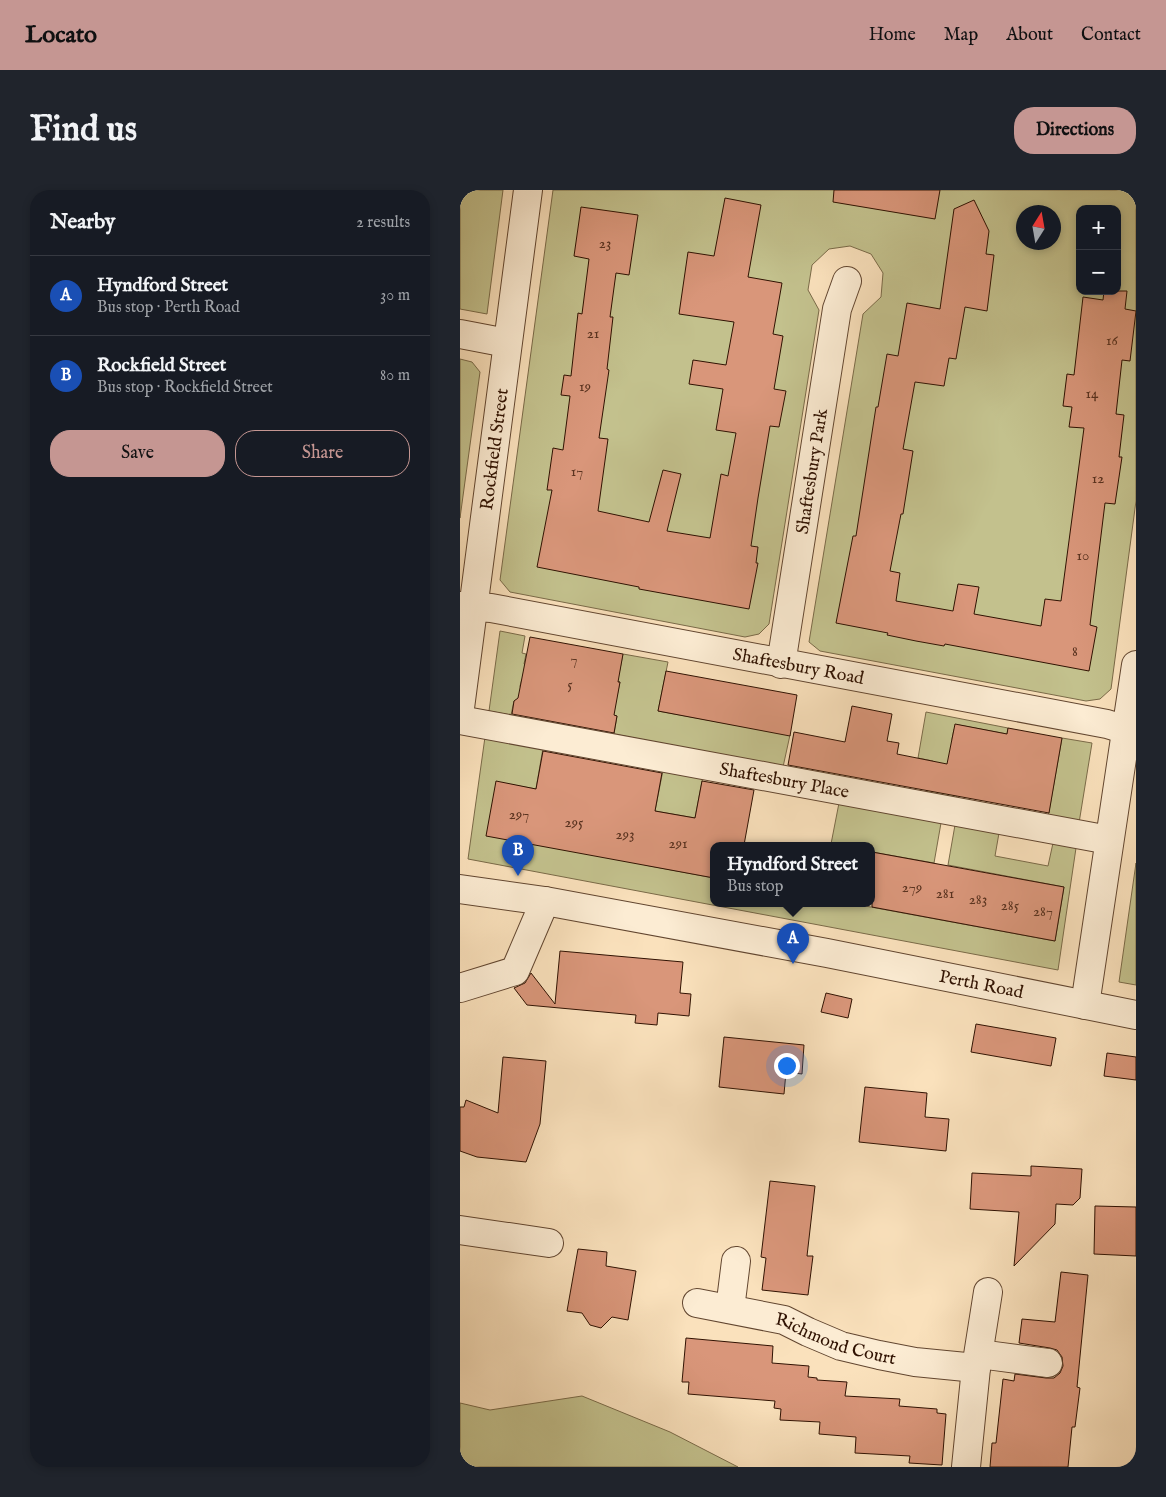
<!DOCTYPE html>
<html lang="en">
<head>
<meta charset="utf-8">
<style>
  :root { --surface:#171b24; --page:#20242c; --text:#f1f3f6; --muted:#9ea1a6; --line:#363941; --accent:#c59692 }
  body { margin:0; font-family:"IM FELL English",serif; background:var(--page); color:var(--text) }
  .controls { position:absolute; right:15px; top:15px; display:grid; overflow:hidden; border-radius:10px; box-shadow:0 2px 8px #0003 }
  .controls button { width:45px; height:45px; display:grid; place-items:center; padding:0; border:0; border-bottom:1px solid var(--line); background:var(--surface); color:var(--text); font:25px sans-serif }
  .compass { position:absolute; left:556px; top:15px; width:45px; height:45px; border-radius:50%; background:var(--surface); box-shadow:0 2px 8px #0003; rotate:11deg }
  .you { position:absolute; left:326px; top:875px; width:18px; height:18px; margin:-12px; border:4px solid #fff; border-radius:50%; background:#1a73e8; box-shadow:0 0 0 8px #1a73e833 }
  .badge { display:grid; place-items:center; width:32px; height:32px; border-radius:50%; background:var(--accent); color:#fff; font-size:16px; font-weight:700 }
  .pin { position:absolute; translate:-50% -41px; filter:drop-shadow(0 1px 2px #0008) }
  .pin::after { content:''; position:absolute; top:26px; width:18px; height:15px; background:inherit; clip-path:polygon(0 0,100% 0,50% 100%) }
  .popup { position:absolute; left:250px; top:652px; width:165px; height:65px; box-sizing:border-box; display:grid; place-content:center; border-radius:10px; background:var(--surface); filter:drop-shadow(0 1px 4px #0005); font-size:16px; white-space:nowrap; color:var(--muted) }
  .popup b { font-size:19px; color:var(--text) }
  .popup::after { content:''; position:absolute; left:50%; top:100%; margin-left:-10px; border:10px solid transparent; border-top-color:var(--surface) }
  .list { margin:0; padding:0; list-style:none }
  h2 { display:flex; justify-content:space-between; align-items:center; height:65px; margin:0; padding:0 20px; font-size:21px }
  h2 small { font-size:16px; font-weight:400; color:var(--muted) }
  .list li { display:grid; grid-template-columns:32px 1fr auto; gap:15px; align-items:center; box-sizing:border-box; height:80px; padding:0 20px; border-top:1px solid var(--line) }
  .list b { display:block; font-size:19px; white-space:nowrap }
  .list p { margin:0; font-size:16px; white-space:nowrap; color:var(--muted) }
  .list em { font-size:16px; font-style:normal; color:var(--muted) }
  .actions { display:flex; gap:10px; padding:15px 20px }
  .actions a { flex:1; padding:11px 0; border:1px solid var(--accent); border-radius:20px; text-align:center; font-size:18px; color:var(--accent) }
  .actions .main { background:var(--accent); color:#111 }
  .map { position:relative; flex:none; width:676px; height:1277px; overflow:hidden; border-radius:20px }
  header { display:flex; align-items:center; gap:30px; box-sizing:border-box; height:70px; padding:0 25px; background:var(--accent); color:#111 }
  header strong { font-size:24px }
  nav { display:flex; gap:28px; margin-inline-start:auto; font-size:18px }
  .intro { display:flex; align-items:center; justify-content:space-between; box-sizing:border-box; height:120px; padding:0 30px }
  h1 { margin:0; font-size:35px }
  .button { padding:12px 22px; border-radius:20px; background:var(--accent); color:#111; font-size:18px; font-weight:700 }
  main { display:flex; gap:30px; padding:0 30px }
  aside { flex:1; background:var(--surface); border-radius:20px; box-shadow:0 2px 8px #0003 }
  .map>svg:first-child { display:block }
  .green { fill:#c3c18d; stroke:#7a6a48; fill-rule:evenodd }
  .building { fill:#d9967a; stroke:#301202 }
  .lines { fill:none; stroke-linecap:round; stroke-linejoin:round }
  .minor-casing { stroke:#624630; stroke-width:30 }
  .minor { stroke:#fcecd3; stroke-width:28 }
  .labels { text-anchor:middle; stroke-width:5; stroke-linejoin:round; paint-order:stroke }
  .number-label { font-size:15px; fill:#5a3320 }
  .street-label { font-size:18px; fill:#301202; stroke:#fcecd3 }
</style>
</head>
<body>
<header>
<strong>Locato</strong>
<nav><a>Home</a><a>Map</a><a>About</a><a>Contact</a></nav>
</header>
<div class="intro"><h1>Find us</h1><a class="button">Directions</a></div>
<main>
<aside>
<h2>Nearby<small>2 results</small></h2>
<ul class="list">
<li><span class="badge" style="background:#1a4fb4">A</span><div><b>Hyndford Street</b><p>Bus stop · Perth Road</p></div><em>30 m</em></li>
<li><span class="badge" style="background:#1a4fb4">B</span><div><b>Rockfield Street</b><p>Bus stop · Rockfield Street</p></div><em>80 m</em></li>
</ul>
<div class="actions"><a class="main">Save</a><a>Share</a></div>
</aside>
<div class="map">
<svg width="676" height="1277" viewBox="0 0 676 1277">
  <rect width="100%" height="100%" fill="#fae1bc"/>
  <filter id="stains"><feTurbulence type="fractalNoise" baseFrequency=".004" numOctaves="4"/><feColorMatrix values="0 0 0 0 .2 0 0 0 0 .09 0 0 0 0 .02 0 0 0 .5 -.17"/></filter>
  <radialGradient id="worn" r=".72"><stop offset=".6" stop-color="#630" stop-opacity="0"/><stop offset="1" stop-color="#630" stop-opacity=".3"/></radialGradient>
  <path class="green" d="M0,0H43L27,124L0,119Z
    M93,0H676V311L651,499L640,509L626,511L360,461L349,452L403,124L421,107L423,83L411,64L390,56L369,59L352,75L348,100L359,120L309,434L299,444L285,447L50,402L40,390ZM620,19H657V101H620ZM564,22H594V52H564Z
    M0,169L12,172L20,182L0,328Z
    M40,441L65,446L62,463L66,464L64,474L68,475L66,485L62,489L60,496L63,506L54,511L51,525L29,521Z
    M163,464L208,472L198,521L330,545L323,577L154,544L157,526L117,518L157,506L160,492L124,486L159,484Z
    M466,522L548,538L547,544L499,535L494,539L492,549L499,593L496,611L467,602L473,571L458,568Z
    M25,547L83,558L76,599L36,592L185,675L254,688V713H389L595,751L604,697L488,675L495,635L539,643L535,666L588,676L593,653L616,658L598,780L8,669Z
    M602,548L632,553L619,633L588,627Z
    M203,580L243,586L235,628L195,621Z
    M379,613L481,633L474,673L412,662V655L371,654Z
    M676,673V795L659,792Z
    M122,1206L210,1242L278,1277H0V1213L30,1220Z"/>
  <path class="building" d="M374,0H480L475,29L373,12Z
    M265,8L301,15L288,87L322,93L313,144L323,146L314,199L326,201L319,237L310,236L298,308L291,356L298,357L296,373H298L289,419L179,399V397L77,377L92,300H87L93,258L103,260L110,206L101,205L104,185L111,186L118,123L122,124L129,69L114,66L121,17L178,25L169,85L156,83L150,127H153L147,179L149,180L139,248L148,249L138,321L189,332L203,280L221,284L207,341L250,348L261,284L268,286L276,243L256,240L263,199L229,194L233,170L266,175L274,132L219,124L228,62L254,66Z
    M514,10L529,41L526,64L534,65L527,121L505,117L496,169L489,168L484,196L455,192L443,259L453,261L443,324H441L430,381L440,383L436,411L493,421L498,394L519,397L514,424L581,436L585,409L601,411L624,238L609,237L612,217L603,216L607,184L614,185L623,107L643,110L644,101H667L665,119L676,121L670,171L662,170L656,224L664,225L659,267H662L655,314L645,313L630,435L637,437L629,481L485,454L484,456L456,451L427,445L428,443L376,433L393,346H396L416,217H418L427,164L438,166L447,113L480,119L494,19Z
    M70,447L163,464L158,492H160L154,525L157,526L154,543L52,524L54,511L58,508Z
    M206,481L337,505L330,546L198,521Z
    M392,516L432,524L427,551L439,553L437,564L487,574L495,534L547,544L548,538L602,548L589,623L328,575L334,542L385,552Z
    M83,561L202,583L195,621L235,628L242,591L294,600L284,655H254V688L26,646L36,591L76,599Z
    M412,662L604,697L595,751L412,717Z
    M100,761L223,772L220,803L231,804L229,826L198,823L197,835L175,833L176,825L67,815L54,798L65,793L71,783L95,814Z
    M366,803L392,809L388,828L361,822Z
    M516,834L596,848L591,876L511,862Z
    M264,847L344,855L342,884L326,882L324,904L259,897Z
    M647,863L676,867V890L644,886Z
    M43,867L86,871L80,934L66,972L17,967L0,961V917H4L6,910L38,923Z
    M405,897L467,903L465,927L489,929L486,961L399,952Z
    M571,976L622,979L620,1008L613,1015L596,1014L595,1034L554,1076L559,1022L510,1019L512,983L571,986Z
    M310,991L355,996L347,1066H353L348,1105L302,1100L306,1068L301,1067Z
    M635,1016L676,1017V1066L634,1064Z
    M118,1059L147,1062L146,1076L176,1081L168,1130L152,1127L141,1138L130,1135L122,1123L107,1121Z
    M601,1082L628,1085L617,1197L620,1198L615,1237H612L608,1277H530L532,1253H536L543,1189L554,1191L555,1184L586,1188H594L600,1183L603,1176L602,1167L597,1160L590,1158L559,1153L562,1129L595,1132Z
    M226,1148L313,1156L312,1173L349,1176L348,1187L357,1188V1190L387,1192L385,1206L440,1209L439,1216L477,1219V1223L486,1224L482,1275L449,1273L450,1266L395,1263L396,1247L359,1244L360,1232L320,1230L321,1219L314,1218L315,1211L228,1204L229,1192H222Z"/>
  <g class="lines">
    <g class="minor-casing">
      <g id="minor">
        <path d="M0,144L47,153"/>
        <path id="s1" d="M0,416L31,418L647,534L676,543"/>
        <path id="s2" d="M321,474L377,119L387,91"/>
        <path id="s3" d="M0,518L68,0"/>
        <path id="s4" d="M0,530L649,650"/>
        <path id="s5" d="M0,699L85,711L367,763L676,825"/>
        <path d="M0,798L55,781L85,711"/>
        <path d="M625,815L676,475"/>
        <path d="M0,1040L89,1053"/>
        <path id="s6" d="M237,1113L324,1130L348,1142L381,1156L419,1165L455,1172L516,1178"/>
        <path d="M270,1119L276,1071"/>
        <path d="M519,1164L588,1173"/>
        <path d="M506,1277L516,1178L528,1102"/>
      </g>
    </g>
    <use href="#minor" class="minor"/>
  </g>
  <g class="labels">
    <g class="number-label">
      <text x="145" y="58">23</text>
      <text x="133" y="148">21</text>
      <text x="652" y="155">16</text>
      <text x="125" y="201">19</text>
      <text x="632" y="208">14</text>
      <text x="117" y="286">17</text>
      <text x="638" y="293">12</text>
      <text x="623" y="370">10</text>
      <text x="615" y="466">8</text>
      <text x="114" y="474">7</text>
      <text x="110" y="499">5</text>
      <text x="59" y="629">297</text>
      <text x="114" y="637">295</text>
      <text x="165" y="649">293</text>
      <text x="218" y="658">291</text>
      <text x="452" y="702">279</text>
      <text x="485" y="708">281</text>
      <text x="518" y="714">283</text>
      <text x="550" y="720">285</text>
      <text x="583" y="726">287</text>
    </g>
    <g class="street-label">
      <text dy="6" stroke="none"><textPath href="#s3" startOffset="261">Rockfield Street</textPath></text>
      <text dy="6" stroke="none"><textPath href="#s2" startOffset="195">Shaftesbury Park</textPath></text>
      <text dy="6" stroke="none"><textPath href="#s1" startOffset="344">Shaftesbury Road</textPath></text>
      <text dy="6" stroke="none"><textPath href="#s4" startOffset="330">Shaftesbury Place</textPath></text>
      <text dy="6" stroke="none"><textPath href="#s5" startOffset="530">Perth Road</textPath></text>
      <text dy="6" stroke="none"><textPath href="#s6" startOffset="144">Richmond Court</textPath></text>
    </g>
  </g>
  <rect width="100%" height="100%" filter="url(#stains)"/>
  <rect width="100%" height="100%" fill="url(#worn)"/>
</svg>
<div class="controls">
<button>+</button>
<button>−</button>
</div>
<svg class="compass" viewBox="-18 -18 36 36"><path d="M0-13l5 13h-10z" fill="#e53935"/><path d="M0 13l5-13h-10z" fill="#9ea1a6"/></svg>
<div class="you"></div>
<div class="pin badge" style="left:333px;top:774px;background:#1a4fb4">A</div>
<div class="popup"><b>Hyndford Street</b>Bus stop</div>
<div class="pin badge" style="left:58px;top:686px;background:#1a4fb4">B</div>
</div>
</main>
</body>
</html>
